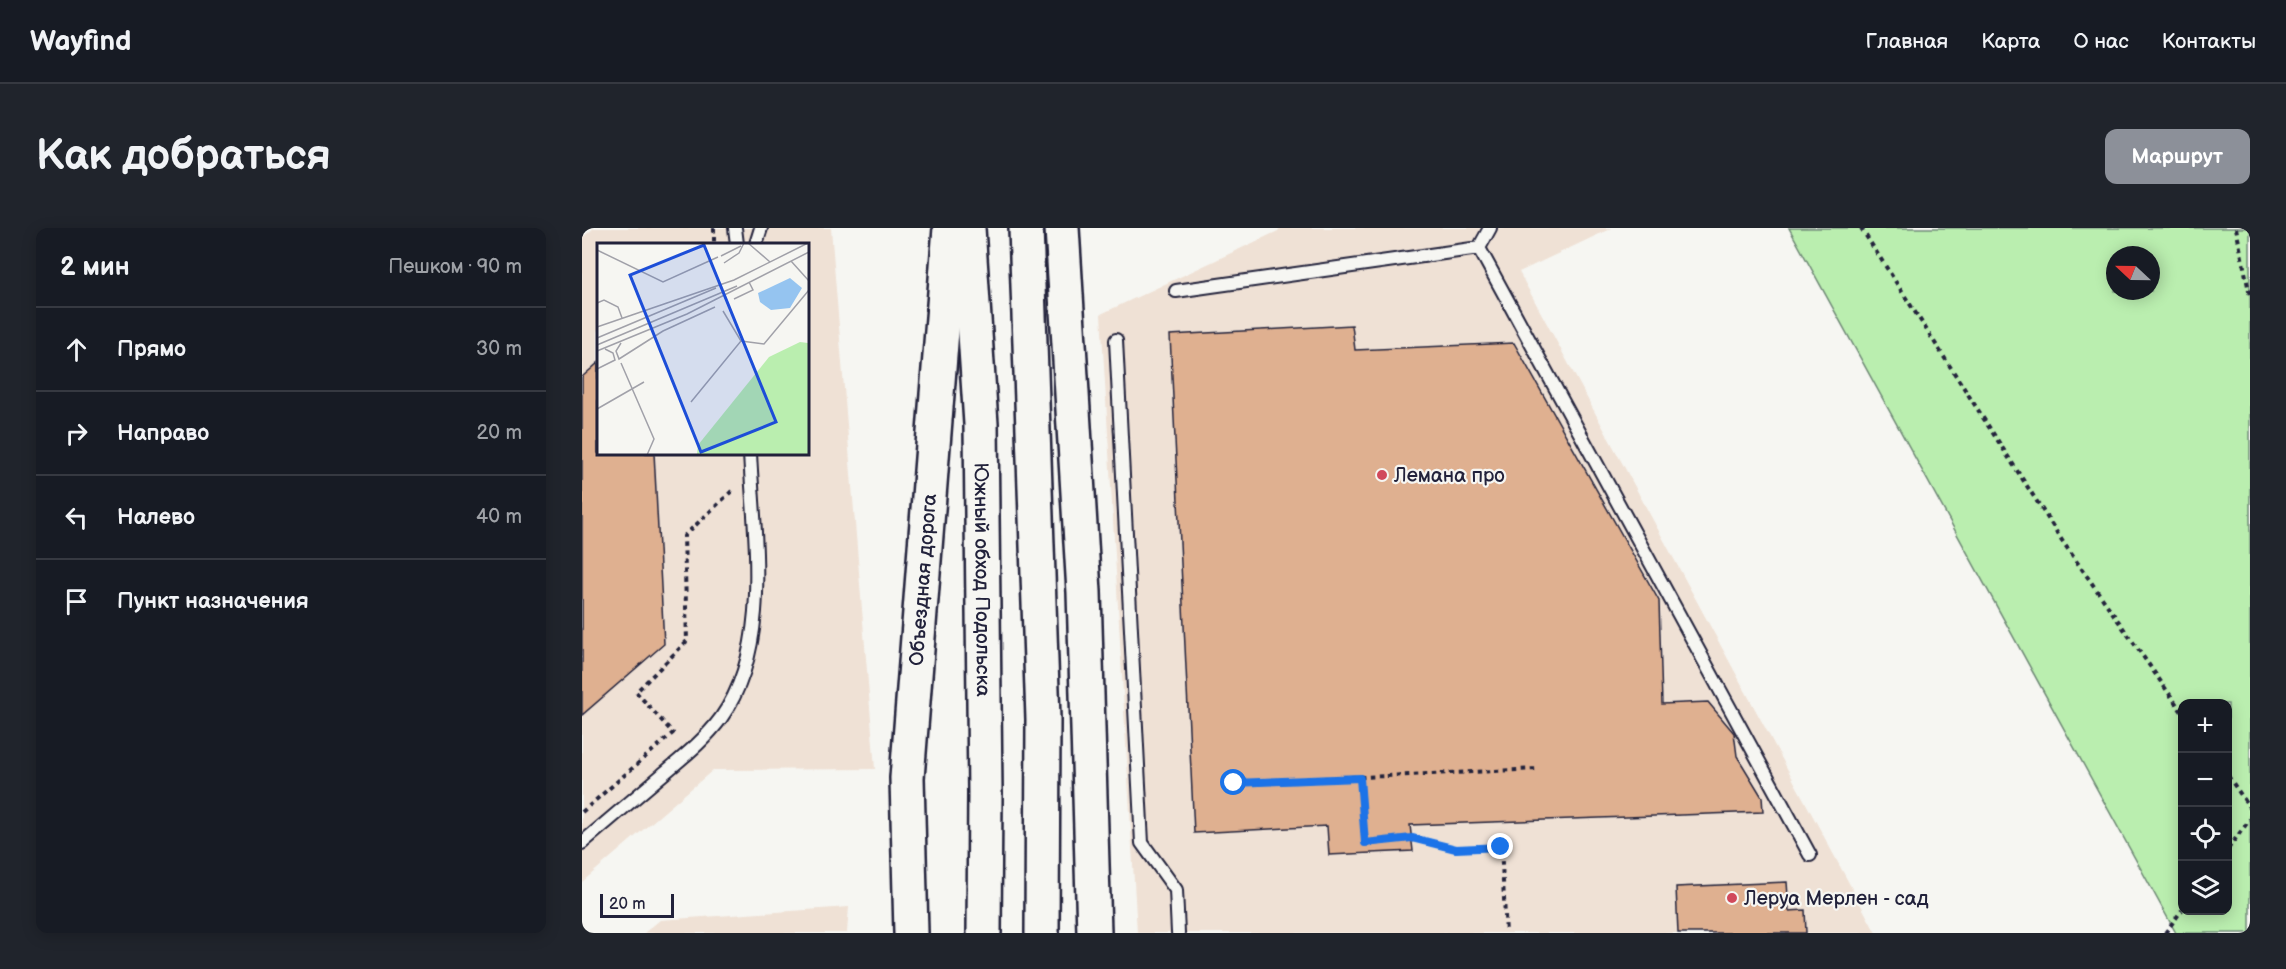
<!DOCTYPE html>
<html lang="ru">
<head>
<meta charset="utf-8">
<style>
  :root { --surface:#171b24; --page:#20242c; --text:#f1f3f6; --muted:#9ea1a6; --line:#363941; --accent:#8c9099 }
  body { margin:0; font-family:"Balsamiq Sans",sans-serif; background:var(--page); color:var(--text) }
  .controls { position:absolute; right:18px; bottom:18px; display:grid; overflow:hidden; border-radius:12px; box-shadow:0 3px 15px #0003 }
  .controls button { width:54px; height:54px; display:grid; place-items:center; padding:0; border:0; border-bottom:2px solid var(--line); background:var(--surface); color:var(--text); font:30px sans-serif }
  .compass { position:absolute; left:1524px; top:18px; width:54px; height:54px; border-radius:50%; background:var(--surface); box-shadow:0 3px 15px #0003; rotate:292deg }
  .scale { position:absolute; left:18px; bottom:15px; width:74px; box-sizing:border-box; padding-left:6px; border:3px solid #22223b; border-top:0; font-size:16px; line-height:21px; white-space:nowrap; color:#22223b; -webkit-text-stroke:4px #f6f6f2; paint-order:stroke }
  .stop { position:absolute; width:18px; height:18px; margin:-14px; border:4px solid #1a73e8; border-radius:50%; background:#fff }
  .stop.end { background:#1a73e8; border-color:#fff; box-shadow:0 2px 6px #0008 }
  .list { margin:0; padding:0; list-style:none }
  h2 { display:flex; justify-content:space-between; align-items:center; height:78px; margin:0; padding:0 24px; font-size:26px }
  h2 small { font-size:20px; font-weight:400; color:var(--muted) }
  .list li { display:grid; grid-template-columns:39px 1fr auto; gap:18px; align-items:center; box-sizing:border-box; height:84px; padding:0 24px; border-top:2px solid var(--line) }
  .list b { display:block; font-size:22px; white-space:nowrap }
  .list em { font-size:20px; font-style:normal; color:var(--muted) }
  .icon { flex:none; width:33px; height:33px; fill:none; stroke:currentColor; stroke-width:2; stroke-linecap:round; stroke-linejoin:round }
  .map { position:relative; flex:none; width:1668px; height:705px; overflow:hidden; border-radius:12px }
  header { display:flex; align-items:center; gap:36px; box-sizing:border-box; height:84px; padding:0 30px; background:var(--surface); border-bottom:2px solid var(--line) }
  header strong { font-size:28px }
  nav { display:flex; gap:33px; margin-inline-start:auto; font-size:21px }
  .intro { display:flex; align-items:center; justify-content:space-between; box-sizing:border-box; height:144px; padding:0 36px }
  h1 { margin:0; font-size:42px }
  .button { padding:15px 27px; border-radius:12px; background:var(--accent); color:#fff; font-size:21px; font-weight:700 }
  main { display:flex; gap:36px; padding:0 36px }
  aside { flex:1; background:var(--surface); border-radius:12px; box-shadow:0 3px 15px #0003 }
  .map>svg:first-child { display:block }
  .built { fill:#efe1d5; fill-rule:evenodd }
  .green { fill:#baeeaf; stroke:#6e8875; stroke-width:1.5; fill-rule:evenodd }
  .building { fill:#dfb090; stroke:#22223b; stroke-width:1.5 }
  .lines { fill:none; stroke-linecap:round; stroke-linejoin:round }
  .service-casing { stroke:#22223b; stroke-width:16 }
  .primary-casing { stroke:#22223b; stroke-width:38 }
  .path { stroke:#22223b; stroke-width:4; stroke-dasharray:4.5 4.5; stroke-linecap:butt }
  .service { stroke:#f6f6f2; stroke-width:12 }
  .primary { stroke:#f6f6f2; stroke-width:33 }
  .route { stroke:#1a73e8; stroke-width:8 }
  .poi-dot { fill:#d1495b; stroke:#f6f6f2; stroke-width:2 }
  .labels { text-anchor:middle; stroke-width:4.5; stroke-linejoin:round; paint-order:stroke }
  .poi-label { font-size:20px; fill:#22223b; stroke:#f6f6f2; text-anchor:start }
  .street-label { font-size:20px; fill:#22223b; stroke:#f6f6f2 }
  .inset-road { fill:none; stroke:#a1a1a9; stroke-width:1.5 }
  .view { fill:#1d4ed8; fill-opacity:0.15; stroke:#1d4ed8; stroke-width:3 }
  .inset-edge { fill:none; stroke:#22223b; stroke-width:3 }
</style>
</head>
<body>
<header>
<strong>Wayfind</strong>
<nav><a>Главная</a><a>Карта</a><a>О нас</a><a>Контакты</a></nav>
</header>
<div class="intro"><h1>Как добраться</h1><a class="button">Маршрут</a></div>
<main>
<aside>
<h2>2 мин<small>Пешком · 90 m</small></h2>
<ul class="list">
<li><svg class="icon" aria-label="ahead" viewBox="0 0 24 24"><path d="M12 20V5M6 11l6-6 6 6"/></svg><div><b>Прямо</b></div><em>30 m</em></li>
<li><svg class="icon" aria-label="right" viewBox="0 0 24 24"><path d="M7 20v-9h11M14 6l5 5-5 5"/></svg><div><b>Направо</b></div><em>20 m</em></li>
<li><svg class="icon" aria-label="left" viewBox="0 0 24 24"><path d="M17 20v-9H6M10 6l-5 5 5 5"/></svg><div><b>Налево</b></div><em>40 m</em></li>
<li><svg class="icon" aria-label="arrive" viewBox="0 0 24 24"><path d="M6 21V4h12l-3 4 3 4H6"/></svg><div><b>Пункт назначения</b></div></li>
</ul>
</aside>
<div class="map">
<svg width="1668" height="705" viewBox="0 0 1668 705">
  <rect width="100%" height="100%" fill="#f6f6f2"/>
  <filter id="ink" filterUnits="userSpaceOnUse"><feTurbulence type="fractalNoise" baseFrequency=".0167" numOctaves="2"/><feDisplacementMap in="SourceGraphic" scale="12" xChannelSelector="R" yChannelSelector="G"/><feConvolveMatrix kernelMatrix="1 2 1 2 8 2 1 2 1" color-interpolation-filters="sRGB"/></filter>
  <g filter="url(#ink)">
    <path class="built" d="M12,0H249L293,541L131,542L0,654V10ZM16,16H225V225H16Z
      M698,0H1030L937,44L1294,705H555L519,86L696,3Z
      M267,679L265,705H62L78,692Z"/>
    <path class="green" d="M1207,0H1668V705H1594ZM1533,27H1569V63H1533ZM1600,476H1646V682H1600Z"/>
    <path class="building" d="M770,97L773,122L932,115L1077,373L1080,476L1126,474L1152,505L1155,528L1180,569L1181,584L828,597L831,623L747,627L745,598L612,605L588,107Z
      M16,135V225H72L82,416L0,487V149Z
      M1205,654L1207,683L1223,682L1224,705H1096L1094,659Z"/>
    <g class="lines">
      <g class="service-casing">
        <path id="service" d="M153,0L155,16
          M174,16L179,0
          M897,20L908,0
          M594,63L897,20L1228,627
          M534,112L560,615L594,662L596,705
          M0,615C27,592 53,570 80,547C100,530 123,512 139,490C190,418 172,310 168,225"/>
      </g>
      <g class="primary-casing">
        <g id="primary">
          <path id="s1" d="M386,0L399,196L403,565L402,705"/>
          <path d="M444,0L461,491L460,705"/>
          <path d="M480,0L502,364L512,705"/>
          <path id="s2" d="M329,705L325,550L368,0"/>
        </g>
      </g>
      <path class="path" d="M132,0V16
        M1279,0L1481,314L1600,484
        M1654,0L1668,68
        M1646,548L1668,580
        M778,551L783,615L829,610L874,621L919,619L924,705
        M652,555L956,541
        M0,584L91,505L54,464L105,413L102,308L152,261
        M1646,621L1668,591
        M1583,705L1600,682"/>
      <use href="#service" class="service"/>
      <use href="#primary" class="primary"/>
    </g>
  </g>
  <g class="lines" filter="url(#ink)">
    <path class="route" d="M652,555L778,550L783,615L830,610L874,621L919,619"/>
  </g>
  <g class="poi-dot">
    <circle cx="800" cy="247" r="6"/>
    <circle cx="1150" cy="670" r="6"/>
  </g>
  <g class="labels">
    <g class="poi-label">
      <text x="812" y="254">Лемана про</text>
      <text x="1162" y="677">Леруа Мерлен - сад</text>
    </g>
    <g class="street-label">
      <text dy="7" stroke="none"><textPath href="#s2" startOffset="354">Объездная дорога</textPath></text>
      <text dy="7" stroke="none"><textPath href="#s1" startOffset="352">Южный обход Подольска</textPath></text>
    </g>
  </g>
  <g transform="translate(15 15)">
    <rect width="212" height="212" fill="#f6f6f2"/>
    <path d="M203,99L211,100V211H100L101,202L172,114Z" fill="#baeeaf"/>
    <path d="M193,35L205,45L193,65L174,67L163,59L161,50Z" fill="#95c4f0"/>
    <path class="inset-road" d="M151,0L173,19M0,7L66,39L121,14M124,13L144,3M194,18L212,38M127,20L142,10L147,0M137,56L156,47L152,39M0,60L7,57L21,64L25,75M0,84L137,37L211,0M0,95L119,45M144,98L167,101L212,47M24,100L19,108L22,116L66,88L118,64M0,102L140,43M0,108L90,71L212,9M24,120L57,196L50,212M0,126L18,117L16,110L8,106M94,159L144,98L126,68M0,166L47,139"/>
    <path class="view" d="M107,2L179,179L104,209L33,32Z"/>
    <rect width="212" height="212" class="inset-edge"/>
  </g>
</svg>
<div class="controls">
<button>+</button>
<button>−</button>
<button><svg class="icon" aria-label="locate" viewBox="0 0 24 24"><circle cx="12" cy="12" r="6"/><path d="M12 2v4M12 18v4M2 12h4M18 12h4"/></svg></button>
<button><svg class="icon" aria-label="layers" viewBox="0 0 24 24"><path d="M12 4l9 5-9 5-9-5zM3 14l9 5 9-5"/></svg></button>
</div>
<svg class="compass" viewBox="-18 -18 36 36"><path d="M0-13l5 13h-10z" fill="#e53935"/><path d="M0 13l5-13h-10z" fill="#9ea1a6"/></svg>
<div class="scale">20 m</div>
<div class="stop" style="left:652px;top:555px"></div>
<div class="stop end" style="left:919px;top:619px"></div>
</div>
</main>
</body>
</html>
